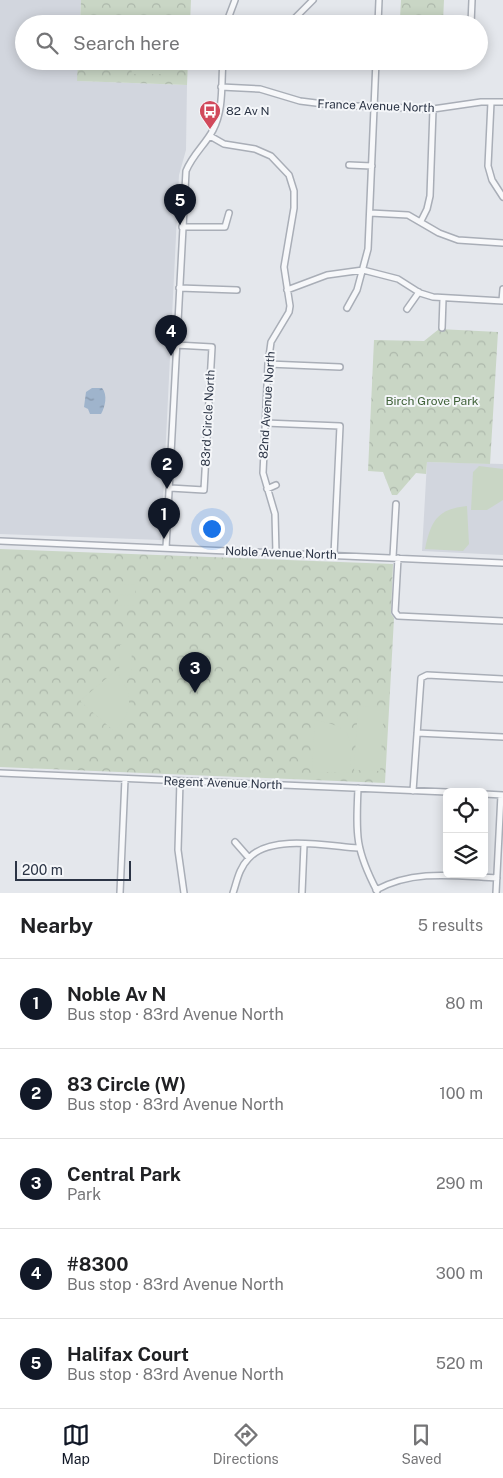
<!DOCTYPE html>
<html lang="en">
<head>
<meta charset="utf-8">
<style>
  :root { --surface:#fff; --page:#f2f2f2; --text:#202124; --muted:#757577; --line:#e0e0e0; --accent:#111827 }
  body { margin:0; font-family:"Public Sans",sans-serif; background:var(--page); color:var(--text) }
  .controls { position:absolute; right:15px; bottom:15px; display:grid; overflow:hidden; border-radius:8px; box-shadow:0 2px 12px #0003 }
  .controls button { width:45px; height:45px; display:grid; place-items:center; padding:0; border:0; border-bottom:1px solid var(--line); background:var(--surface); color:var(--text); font:25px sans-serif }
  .scale { position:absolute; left:15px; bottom:12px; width:116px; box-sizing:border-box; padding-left:5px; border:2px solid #2b3445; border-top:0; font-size:14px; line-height:18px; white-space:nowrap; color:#2b3445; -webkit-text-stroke:4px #f4f6f9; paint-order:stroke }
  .you { position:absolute; left:211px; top:528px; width:18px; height:18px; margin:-12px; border:4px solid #fff; border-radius:50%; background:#1a73e8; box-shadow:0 0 0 8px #1a73e833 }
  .badge { display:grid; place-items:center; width:32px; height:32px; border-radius:50%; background:var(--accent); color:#fff; font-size:16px; font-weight:700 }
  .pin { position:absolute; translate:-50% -41px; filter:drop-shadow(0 1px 2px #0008) }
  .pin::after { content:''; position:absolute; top:26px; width:18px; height:15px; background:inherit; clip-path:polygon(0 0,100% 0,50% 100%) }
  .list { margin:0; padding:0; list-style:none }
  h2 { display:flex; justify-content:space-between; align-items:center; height:65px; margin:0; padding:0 20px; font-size:21px }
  h2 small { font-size:16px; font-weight:400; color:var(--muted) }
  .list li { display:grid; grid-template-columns:32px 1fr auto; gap:15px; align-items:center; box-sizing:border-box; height:90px; padding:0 20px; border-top:1px solid var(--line) }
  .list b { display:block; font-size:19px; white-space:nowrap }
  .list p { margin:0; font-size:16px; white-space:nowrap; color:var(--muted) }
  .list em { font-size:16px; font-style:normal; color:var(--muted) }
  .icon { flex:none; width:28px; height:28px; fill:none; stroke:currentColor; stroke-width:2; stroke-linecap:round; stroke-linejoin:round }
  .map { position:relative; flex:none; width:503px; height:893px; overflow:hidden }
  .search { position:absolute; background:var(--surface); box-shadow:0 2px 12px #0003; left:15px; right:15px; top:15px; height:55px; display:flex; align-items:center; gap:12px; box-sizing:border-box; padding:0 18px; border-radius:28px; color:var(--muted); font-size:19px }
  .sheet { height:515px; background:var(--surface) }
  nav { display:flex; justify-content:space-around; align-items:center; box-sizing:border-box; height:70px; border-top:1px solid var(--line); background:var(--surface); font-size:14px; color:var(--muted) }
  nav a { display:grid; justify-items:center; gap:2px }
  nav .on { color:var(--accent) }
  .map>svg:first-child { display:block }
  .built { fill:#d2d6de }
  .forest { fill:url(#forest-crowns) }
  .pitch { fill:#c9d6c5 }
  .water { fill:url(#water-ripples) }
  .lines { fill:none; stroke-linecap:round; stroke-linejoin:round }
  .minor-casing { stroke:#a9aeb7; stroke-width:8 }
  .minor { stroke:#f7f8fa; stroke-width:5 }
  .labels { text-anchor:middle; stroke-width:4; stroke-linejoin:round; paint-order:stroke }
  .street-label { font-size:12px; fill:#2b3445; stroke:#f4f6f9 }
  .poi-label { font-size:12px; fill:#2b3445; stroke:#f4f6f9; text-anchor:start }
  .park-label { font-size:12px; fill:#3f6138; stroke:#f4f6f9 }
</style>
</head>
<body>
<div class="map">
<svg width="503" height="893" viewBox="0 0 503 893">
  <defs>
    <pattern id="forest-crowns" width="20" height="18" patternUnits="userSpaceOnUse" patternTransform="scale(1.25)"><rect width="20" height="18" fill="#c9d6c5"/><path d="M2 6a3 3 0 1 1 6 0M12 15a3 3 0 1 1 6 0" fill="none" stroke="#adb8ab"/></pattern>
    <pattern id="water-ripples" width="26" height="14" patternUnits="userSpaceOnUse" patternTransform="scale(1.25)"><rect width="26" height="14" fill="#9fb4cc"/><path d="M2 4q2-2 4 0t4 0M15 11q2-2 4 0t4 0" fill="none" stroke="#8293a7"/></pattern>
  </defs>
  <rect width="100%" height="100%" fill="#e4e7ec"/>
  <path class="built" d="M0,0H81L80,24H24V61H78V81L187,85L186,150L179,175L161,540L0,534Z
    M427,462L503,464V555L422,551Z"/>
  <path class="forest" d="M81,0H191L190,24H80Z
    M401,0H444L443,21L400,19Z
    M78,61H188L187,85L77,81Z
    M439,329L498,332L490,464L427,462L426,474L416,473L397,495H392L383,472L368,471L374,340L424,341Z
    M0,549L393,564L391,614L394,618L385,783L0,767Z"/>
  <path class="pitch" d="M130,61H160L161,74H132Z
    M479,466L503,469V500L487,510H471L473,472Z
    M467,506L469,544L463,551L425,549C431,521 437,509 467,506Z
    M119,584L135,585V595L119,594Z
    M118,595L134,596V606L118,605Z
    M120,645H132L131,677H119C135,695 131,716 114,731L81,702V700L115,671L119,676Z
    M358,706L384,707L380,771L354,770Z
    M315,720C355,728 352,736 350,773L315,772L312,770Z"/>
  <path class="water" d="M102,388C108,395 105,407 101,414H90L88,409L84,407L86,392L92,388Z"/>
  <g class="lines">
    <g class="minor-casing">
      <path id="minor" d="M226,24L235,0
        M289,24L313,0
        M378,24L379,0
        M471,24L472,0
        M221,87L260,89L300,101L332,105L433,109L481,102H503
        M491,102L488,166L492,180L503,197
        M210,136L224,144L255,149L271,156L289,175L294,191V208L284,267L290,306L289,312L271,342L268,364L263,473L275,514L276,553
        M349,165L372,166
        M370,213L408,215L439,233L458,240L503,243
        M421,221L427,209L430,196L433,109
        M182,227H225L229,213
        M179,288L237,290
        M287,290L327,275L363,270L398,279L420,293L433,297L503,301
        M502,301L503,289
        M347,308L357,290L368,249L376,61
        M407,309L419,292
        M442,328L443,299
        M268,364L340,367
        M265,423L340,426L334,555
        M170,488L204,490L212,347L176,345
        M267,489L276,485
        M0,541L503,563
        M166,548L186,171C193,154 205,145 213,130C224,110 221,83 223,61
        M393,557L396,504
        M398,558L395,612L398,616L503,621
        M417,733L503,737
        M0,773L447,792
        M180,781L178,850L184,893
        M358,788C356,835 355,849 377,891
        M413,791L421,678L427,675L503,679
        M484,794L503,795
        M235,842L249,858
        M376,890C414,869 456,876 497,878
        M120,893L125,779
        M233,893C237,881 239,868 249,858C271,834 328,846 358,848
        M302,893L304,845
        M496,893L501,795"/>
    </g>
    <use href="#minor" class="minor"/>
  </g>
  <defs>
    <g id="bus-pin" transform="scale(1.125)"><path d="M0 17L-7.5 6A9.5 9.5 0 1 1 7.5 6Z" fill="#d1495b" stroke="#f4f6f9"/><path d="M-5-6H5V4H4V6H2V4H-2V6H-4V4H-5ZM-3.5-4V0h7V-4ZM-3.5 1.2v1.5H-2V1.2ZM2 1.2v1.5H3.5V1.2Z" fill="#fff"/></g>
  </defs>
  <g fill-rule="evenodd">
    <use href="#bus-pin" x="210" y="111"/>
  </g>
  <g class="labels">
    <g class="street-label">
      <text transform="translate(376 106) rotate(2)" y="4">France Avenue North</text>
      <text transform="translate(267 405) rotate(-86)" y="4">82nd Avenue North</text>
      <text transform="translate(208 418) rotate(-87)" y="4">83rd Circle North</text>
      <text transform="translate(281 553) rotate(2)" y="4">Noble Avenue North</text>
      <text transform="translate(223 783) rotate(2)" y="4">Regent Avenue North</text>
    </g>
    <g class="poi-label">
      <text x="226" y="115">82 Av N</text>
    </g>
    <g class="park-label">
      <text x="432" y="405">Birch Grove Park</text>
    </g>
  </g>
</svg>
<div class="controls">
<button><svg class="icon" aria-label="locate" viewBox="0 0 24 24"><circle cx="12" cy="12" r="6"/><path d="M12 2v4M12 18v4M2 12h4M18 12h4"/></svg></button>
<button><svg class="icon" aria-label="layers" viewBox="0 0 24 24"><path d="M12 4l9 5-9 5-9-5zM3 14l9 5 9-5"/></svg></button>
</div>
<div class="scale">200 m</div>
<div class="you"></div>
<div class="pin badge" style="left:164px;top:539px">1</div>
<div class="pin badge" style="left:167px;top:489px">2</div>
<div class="pin badge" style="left:195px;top:693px">3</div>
<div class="pin badge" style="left:171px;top:356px">4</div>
<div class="pin badge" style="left:180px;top:225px">5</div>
<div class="search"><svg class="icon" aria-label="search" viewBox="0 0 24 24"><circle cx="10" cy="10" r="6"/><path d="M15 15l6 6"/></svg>Search here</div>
</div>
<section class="sheet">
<h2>Nearby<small>5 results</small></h2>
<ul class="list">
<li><span class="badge">1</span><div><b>Noble Av N</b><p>Bus stop · 83rd Avenue North</p></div><em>80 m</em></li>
<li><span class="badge">2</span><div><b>83 Circle (W)</b><p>Bus stop · 83rd Avenue North</p></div><em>100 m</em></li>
<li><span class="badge">3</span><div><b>Central Park</b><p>Park</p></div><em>290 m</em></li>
<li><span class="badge">4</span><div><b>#8300</b><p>Bus stop · 83rd Avenue North</p></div><em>300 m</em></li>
<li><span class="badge">5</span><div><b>Halifax Court</b><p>Bus stop · 83rd Avenue North</p></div><em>520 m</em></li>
</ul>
</section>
<nav>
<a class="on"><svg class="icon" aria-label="map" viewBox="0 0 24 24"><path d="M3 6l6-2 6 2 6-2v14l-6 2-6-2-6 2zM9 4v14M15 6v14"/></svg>Map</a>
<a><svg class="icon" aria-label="directions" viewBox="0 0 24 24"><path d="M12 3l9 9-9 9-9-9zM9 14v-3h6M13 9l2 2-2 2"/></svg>Directions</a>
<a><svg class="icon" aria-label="saved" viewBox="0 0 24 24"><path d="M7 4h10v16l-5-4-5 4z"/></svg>Saved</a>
</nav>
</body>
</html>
